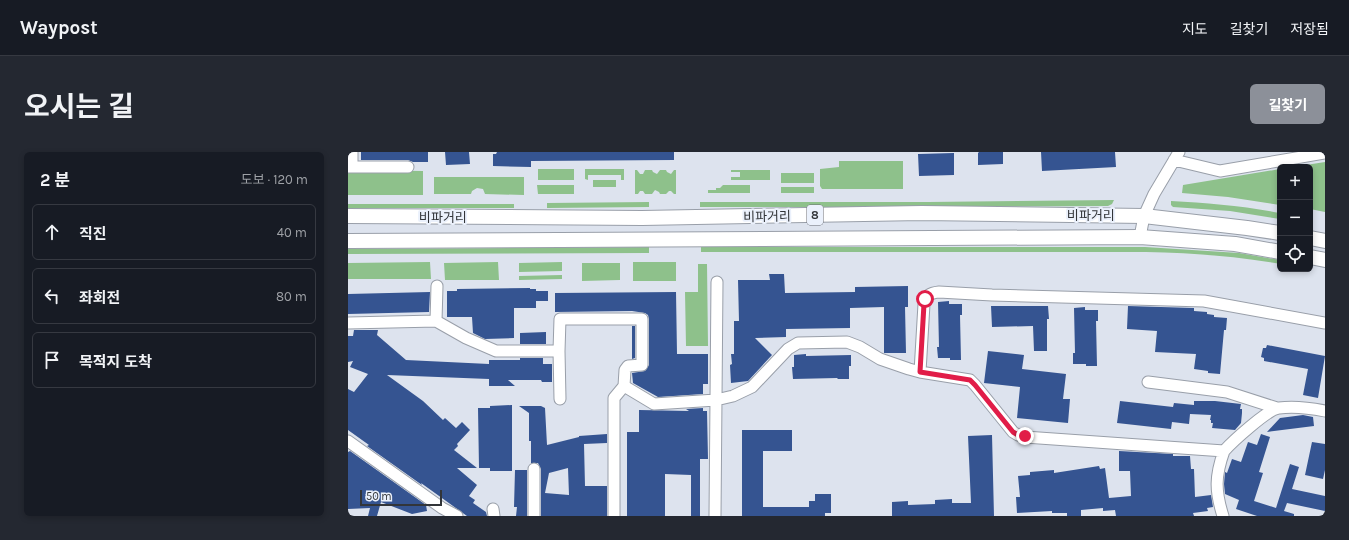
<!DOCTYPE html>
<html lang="ko">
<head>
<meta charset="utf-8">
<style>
  :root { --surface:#171b24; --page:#242831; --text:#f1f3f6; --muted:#9ea1a6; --line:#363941; --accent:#8c9099 }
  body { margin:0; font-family:Karla,"Noto Sans KR",sans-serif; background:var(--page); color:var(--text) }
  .controls { position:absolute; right:12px; top:12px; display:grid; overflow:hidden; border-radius:6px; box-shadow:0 2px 6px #0003 }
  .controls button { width:36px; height:36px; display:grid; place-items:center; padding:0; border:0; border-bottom:1px solid var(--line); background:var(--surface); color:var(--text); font:20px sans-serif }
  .scale { position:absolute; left:12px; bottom:10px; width:82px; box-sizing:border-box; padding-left:4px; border:2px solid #323539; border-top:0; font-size:11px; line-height:14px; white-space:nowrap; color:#323539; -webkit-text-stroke:3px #ebf1fc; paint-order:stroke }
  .stop { position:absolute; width:12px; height:12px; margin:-9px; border:3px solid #e11d48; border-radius:50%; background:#fff }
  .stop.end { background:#e11d48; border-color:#fff; box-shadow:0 1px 4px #0008 }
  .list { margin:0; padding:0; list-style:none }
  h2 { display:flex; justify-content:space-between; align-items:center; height:52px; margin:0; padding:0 16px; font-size:17px }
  h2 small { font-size:13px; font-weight:400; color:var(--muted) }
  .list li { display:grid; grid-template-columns:26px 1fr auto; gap:12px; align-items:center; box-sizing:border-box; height:56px; margin:0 8px 8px; padding:0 8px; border:1px solid var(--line); border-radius:6px }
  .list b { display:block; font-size:15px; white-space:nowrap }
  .list em { font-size:13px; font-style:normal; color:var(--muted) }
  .icon { flex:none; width:22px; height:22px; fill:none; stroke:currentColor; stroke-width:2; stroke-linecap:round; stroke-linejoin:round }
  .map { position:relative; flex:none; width:977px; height:364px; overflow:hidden; border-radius:6px }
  header { display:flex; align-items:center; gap:24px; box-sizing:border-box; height:56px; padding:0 20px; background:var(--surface); border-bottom:1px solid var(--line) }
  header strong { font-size:19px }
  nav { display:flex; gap:22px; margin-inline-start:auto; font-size:14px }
  .intro { display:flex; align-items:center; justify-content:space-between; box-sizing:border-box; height:96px; padding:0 24px }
  h1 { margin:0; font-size:28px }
  .button { padding:10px 18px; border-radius:6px; background:var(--accent); color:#fff; font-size:14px; font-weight:700 }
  main { display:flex; gap:24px; padding:0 24px }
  aside { flex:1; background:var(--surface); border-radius:6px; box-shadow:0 2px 6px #0003 }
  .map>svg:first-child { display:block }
  .green { fill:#8ec18b }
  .building { fill:#355491; fill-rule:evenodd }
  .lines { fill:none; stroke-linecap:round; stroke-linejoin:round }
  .minor-casing { stroke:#999fa9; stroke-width:13 }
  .major-casing { stroke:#999fa9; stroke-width:16 }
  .minor { stroke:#fff; stroke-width:11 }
  .major { stroke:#fff; stroke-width:14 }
  .route { stroke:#e11d48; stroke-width:5 }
  .labels { text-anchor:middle; stroke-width:4; stroke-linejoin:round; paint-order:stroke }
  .shield { fill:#ebf1fc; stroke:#6a6d74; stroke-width:1 }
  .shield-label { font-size:12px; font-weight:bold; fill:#323539 }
  .street-label { font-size:13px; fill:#323539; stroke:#ebf1fc }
</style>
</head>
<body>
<header>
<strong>Waypost</strong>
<nav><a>지도</a><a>길찾기</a><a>저장됨</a></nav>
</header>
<div class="intro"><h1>오시는 길</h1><a class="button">길찾기</a></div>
<main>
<aside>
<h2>2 분<small>도보 · 120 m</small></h2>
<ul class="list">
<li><svg class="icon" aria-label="ahead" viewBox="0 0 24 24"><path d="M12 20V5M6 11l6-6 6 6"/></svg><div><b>직진</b></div><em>40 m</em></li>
<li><svg class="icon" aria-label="left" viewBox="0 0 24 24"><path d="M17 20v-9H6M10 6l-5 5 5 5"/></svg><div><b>좌회전</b></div><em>80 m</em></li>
<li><svg class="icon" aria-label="arrive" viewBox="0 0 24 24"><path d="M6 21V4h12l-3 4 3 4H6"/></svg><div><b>목적지 도착</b></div></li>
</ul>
</aside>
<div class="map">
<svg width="977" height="364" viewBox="0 0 977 364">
  <rect width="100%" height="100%" fill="#dde3ee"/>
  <path class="green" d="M491,9H555V37H474L472,34V17L491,15Z
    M977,10V60L962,57V15H945Z
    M190,17H226V28H190Z
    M237,17H276V28H273V23H240V28L237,27Z
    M932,17V53L880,45L834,41L835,33Z
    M0,18L75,19V43H0Z
    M287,18H289L292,22H295L297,18H304L305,20L309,22L312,18H318L319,20L323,22L326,18H328V42H326L323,39H321L318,42H312L311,40L307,38L304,42H297L295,39H292L290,42H287Z
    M383,18H422V28H383V25H392V20H383Z
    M433,21H466V31H433Z
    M86,25H176V43L137,42L135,37L129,36L124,39L123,42H86Z
    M245,28H268V35H245Z
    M189,33H226V42H190Z
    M375,33H402V41H360V38H368V36H372Z
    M433,35H466V41H433Z
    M766,48L764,52L760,54L580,55H352V50H580Z
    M823,49C859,51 896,54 932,61V67L882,59L825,55L823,53Z
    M301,50V55L199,56V51Z
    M0,52H166V56H0Z
    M301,95V101L0,102V97Z
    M353,95H797L891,101L932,108V112C888,104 843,101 798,100H353Z
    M82,110L83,127H0V111Z
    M150,110L151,128H97L96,111Z
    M214,110V119L171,120V111Z
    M285,110H328V129H285Z
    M234,111H272V128L234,129Z
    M350,112H359L360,194H338L337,140H350Z
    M214,123V127L171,128V124Z"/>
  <path class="building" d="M13,0H80V10H65L60,8H13Z
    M97,0H121L122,12L98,13Z
    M149,0H326V8L183,9V15L145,14V2H148Z
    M631,0H655V12L630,13V1Z
    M693,0H767L768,15L694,19Z
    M606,1V23L571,24L570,2Z
    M421,122H436L437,141L507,140V135L560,134V155H557L558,201H536V155L502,156V176L438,177V185L407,186L424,203L400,229L383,231L382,213L384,212L383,202H386V169H391L390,128H422Z
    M182,136V137H188V139H200V149H188V156H166V186L137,187L125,181L124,165H99V139H109V137Z
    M82,140L81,160L0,162V142Z
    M328,140L329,202H360V232H355V242L310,245L285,231L284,221L297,219L301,213V167L300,163L297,161L284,159L207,160V141Z
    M601,149V152H614V163H612L613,208H602V206H590L589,195H591L590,150Z
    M643,154H700L701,167H699V199H686L685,174L644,175Z
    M780,154L846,156V159L859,160V162L866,163V165L879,166L878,178H876L872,222L860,221V219L846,217L848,202L807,200L809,179L779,177Z
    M737,155V158H750V169H748L749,214H738V212H725V201H727L726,156Z
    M284,174H287V206L284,207Z
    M6,178H30L29,183L58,208L141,212V208H172V206H195V212H204V230H194L193,228H160L167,234H141V227L39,223L75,249L95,268L97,266L108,276L114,270L122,278L109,292L110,294L106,298L129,316H109L129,333L121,344L127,348L125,351L138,360L139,364H119L73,331L74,333L19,294L21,293L0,278V237L6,240L20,222L2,215L5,209L0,210V184H5Z
    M198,180V192H172V181Z
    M919,193L977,204L970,246L955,243L960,217L916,209V206L913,205L915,196H918Z
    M640,199L676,203L674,217L718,222L715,247H722L720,271L669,266L672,235L636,231Z
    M458,202V204L503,203V214H501V227H490L489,226L445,227L444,215H446V203Z
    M772,249L825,255L826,251L846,253V249H867L893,252L892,257H894V261L893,271L887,278L864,276L865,271H863V268H862L863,263L842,262L841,272L824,270L823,277L769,271Z
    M164,253V319H142V316H131L130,256H142V254Z
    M171,254H193L197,256L199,293L231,285V284L259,282V291L236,292L237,334H259V364H193V317L190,311H183V289H181V261ZM220,316L221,343L197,341L201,321Z
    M355,256V259H359L360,307H352V364H343V323L317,322V364H279V280H291V258L341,259L338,257Z
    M955,263L965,265L966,274L919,280L932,266Z
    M394,278H444V299H415V355H461V349H467V342H483V361H477V364H394Z
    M913,282L922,285L911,320L915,321L906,349L928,356L942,312L951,315L944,337L977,344V359L939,351L936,359L946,362V364H909L888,357L891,348L877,342L876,332L877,320L879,321L884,307L893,310L900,290L909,293Z
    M644,283L646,364H544V350L560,349V353L587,352V348L604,347V351H623L620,284Z
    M964,290L977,292V318L975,327L957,323Z
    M2,299L78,353L79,359L64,362L33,350L29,364H20L22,356L0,357V300Z
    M771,299L825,302V304H842L843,317H846L847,345L863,343L865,355L859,356L860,359L845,361L846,364H768L767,358L755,359V356L733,358V364H719V361H704V359L669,361L668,345H672L670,324L682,323V320L706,318V321L751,314L752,317L757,316L761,346L783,344L782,319H771Z
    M167,318H179V364H168L169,355H166Z"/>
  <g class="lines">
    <g class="minor-casing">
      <path id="minor" d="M4,0V15
        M826,8L872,19L977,1
        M0,15H60
        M792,85L796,64L806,42L831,0
        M88,169L118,186L148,199H211
        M0,171L88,169L89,134
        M572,220L576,152C578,143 582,141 591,140L644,143L856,149L977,171
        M800,230L879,240L929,256
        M212,247L211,199L212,167H294V213L280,214L277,218L276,234L306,252L368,248L385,244L404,235L440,197L450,191L499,190L512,195L532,207L561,217L572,220L622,228L627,233L665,280L670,283L677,285L876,299C884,290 920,257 931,256C946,254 962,256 977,259
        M0,289L94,356L109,364
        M186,317V364
        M145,357L146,364
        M266,364V246L276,234
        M367,364L369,130
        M875,364C867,339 867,324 876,299"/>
    </g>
    <g class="major-casing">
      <path id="major" d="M0,64L294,66L574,61L796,64L899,76L932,81
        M962,86L977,89
        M0,89L792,85L887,92L932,100
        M962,105L977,108"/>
    </g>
    <use href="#minor" class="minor"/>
    <use href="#major" class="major"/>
  </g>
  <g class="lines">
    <path class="route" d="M577,147L576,152L572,220L622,228L627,233L665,280L670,283L677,284"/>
  </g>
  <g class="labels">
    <rect class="shield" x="459" y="53" width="16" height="20" rx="3"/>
    <g class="shield-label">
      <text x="467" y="67">8</text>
    </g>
    <g class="street-label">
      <text x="743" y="68">비파거리</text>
      <text transform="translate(419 64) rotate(-1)" y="5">비파거리</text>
      <text x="95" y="70">비파거리</text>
    </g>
  </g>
</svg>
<div class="controls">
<button>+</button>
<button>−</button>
<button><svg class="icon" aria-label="locate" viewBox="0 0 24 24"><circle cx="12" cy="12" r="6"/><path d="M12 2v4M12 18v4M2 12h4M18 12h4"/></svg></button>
</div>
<div class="scale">50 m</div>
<div class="stop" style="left:577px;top:147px"></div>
<div class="stop end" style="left:677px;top:284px"></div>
</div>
</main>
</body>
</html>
